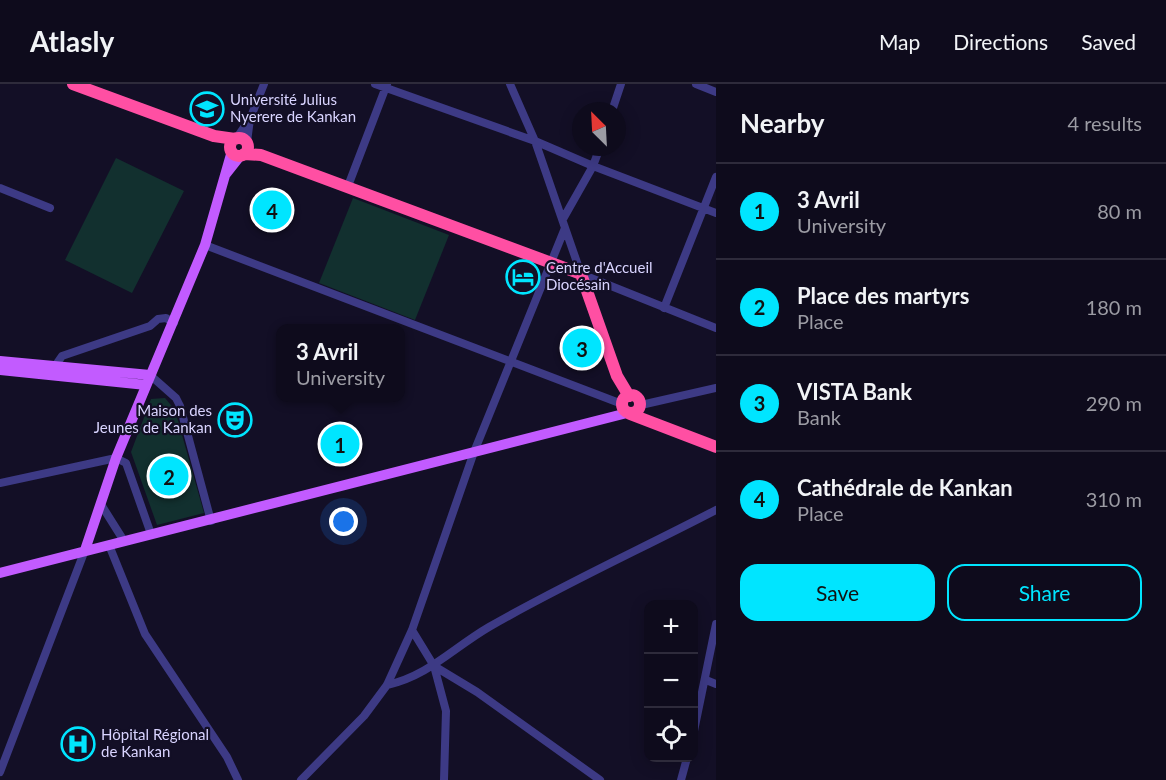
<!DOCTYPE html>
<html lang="en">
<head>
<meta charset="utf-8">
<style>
  :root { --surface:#0e0b1c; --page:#1c1929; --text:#f1f3f6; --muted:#9b9ba3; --line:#2e2b3b; --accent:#00e5ff }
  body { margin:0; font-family:Lato,sans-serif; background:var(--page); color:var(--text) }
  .controls { position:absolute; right:18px; bottom:18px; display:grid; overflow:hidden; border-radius:12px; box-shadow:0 3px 15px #0003 }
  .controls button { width:54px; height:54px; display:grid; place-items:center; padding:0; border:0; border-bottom:2px solid var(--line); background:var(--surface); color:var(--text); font:30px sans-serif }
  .compass { position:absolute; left:572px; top:18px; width:54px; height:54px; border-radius:50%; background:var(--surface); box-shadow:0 3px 15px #0003; rotate:336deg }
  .you { position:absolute; left:344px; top:438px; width:21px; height:21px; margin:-15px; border:4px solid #fff; border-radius:50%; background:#1a73e8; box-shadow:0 0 0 9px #1a73e833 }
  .badge { display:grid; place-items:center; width:39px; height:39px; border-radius:50%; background:var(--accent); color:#111; font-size:20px; font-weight:700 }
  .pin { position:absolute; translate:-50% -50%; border:3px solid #fff; box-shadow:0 2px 6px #0006 }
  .popup { position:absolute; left:276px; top:240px; width:129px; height:78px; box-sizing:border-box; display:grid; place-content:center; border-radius:12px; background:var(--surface); filter:drop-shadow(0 2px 4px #0005); font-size:20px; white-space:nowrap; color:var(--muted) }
  .popup b { font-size:22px; color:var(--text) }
  .popup::after { content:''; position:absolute; left:50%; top:100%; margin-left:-12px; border:12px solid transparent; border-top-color:var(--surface) }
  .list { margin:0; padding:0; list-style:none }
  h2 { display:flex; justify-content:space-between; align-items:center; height:78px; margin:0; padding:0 24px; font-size:26px }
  h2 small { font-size:20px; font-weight:400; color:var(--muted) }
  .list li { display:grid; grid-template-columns:39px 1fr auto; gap:18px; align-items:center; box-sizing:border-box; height:96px; padding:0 24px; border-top:2px solid var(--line) }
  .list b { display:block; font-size:22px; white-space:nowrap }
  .list p { margin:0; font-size:20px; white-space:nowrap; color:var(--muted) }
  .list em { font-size:20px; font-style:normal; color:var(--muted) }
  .actions { display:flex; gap:12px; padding:18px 24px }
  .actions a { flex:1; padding:14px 0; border:2px solid var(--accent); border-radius:18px; text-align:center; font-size:21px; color:var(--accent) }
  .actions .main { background:var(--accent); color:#111 }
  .icon { flex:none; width:33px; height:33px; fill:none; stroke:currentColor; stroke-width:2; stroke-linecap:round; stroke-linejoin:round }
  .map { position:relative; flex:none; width:716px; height:696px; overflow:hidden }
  header { display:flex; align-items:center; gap:36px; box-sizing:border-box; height:84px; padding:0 30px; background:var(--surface); border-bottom:2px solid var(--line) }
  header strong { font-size:28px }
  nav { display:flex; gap:33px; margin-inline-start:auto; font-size:21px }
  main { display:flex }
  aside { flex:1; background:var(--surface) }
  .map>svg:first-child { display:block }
  .green { fill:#12302f }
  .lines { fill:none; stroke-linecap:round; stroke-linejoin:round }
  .minor { stroke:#3d3a85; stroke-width:8 }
  .major { stroke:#c25bff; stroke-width:10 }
  .highway { stroke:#ff4fa3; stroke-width:12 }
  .labels { text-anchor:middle; stroke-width:4.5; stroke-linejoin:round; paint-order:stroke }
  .poi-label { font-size:15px; fill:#d9d4ff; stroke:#130f26; text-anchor:start }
</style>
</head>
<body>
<header>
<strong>Atlasly</strong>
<nav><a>Map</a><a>Directions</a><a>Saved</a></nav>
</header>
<main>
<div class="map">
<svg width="716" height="696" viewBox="0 0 716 696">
  <rect width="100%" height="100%" fill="#130f26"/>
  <path class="green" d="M116,74L184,107L132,209L65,176Z
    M353,114L449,151L415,236L319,199Z
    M165,314L175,326L204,429L157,441L131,368L151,315Z"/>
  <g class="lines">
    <path class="minor" d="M375,0L535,57L593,82L716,129
      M510,0L535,57L581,190L716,244
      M696,0L716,8
      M612,27L621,0
      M236,55L249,36
      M247,58L250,35L264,0
      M348,102L387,0
      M0,104L50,124
      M563,135L593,82L600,63
      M205,161L622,320
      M664,224L716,93
      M53,285L62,272L150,242L158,235L166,234L174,239
      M150,291L176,314L180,322L211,437
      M641,321L716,304
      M0,399L116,374L126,379L151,450
      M102,422L124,457
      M109,461L145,550L227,673L238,696
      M412,546L434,582L446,627L444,696
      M434,582L477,608L600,696
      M706,596L716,600
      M387,601C428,592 453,564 489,543C562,501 641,465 716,426
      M694,647L716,540
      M0,688L85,466
      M301,696L364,632L387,601L412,546L474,368L565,144
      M681,696L687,674"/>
    <path class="major" d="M226,90L241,71
      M0,277L150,291
      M0,286L146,301
      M85,466L116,374L205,161L232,67
      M0,489L627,329"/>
    <path class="highway" d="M73,0L214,52L235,55
      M230 63a9 9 0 1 1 18 0a9 9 0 1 1-18 0Z
      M244,70L261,71L581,190L617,292L629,312
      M622 320a9 9 0 1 1 18 0a9 9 0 1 1-18 0Z
      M630,330L716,363"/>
  </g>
  <defs>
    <g id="university-ring" transform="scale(1.725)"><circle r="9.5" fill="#130f26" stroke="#00e5ff" stroke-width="1.5"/><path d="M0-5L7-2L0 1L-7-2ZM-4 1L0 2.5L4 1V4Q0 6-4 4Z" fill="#00e5ff"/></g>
    <g id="hotel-ring" transform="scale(1.725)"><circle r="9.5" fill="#130f26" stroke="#00e5ff" stroke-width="1.5"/><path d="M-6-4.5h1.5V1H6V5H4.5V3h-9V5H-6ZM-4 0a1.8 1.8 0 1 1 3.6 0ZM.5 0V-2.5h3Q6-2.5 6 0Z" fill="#00e5ff"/></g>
    <g id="theatre-ring" transform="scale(1.725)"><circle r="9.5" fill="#130f26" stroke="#00e5ff" stroke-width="1.5"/><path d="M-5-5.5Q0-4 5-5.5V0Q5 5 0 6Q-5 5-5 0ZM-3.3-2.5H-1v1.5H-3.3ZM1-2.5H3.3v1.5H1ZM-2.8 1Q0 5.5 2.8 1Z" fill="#00e5ff"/></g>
    <g id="hospital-ring" transform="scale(1.725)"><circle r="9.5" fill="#130f26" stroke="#00e5ff" stroke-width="1.5"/><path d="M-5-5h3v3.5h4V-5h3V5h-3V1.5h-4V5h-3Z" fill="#00e5ff"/></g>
  </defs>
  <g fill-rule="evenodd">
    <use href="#university-ring" x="207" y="25"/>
    <use href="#hotel-ring" x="523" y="193"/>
    <use href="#theatre-ring" x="235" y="336"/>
    <use href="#hospital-ring" x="78" y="660"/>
  </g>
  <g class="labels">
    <g class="poi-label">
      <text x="230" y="21">Université Julius<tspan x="230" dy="17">Nyerere de Kankan</tspan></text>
      <text x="546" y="189">Centre d'Accueil<tspan x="546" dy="17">Diocésain</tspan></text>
      <text x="212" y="332" text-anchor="end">Maison des<tspan x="212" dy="17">Jeunes de Kankan</tspan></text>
      <text x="101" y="656">Hôpital Régional<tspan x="101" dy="17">de Kankan</tspan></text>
    </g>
  </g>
</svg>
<div class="controls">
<button>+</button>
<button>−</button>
<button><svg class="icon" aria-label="locate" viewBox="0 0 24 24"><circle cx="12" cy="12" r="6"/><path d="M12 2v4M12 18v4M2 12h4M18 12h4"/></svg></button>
</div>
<svg class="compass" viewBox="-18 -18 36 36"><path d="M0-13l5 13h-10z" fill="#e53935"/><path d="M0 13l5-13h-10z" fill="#9b9ba3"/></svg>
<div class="you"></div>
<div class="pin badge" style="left:340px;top:360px">1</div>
<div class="popup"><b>3 Avril</b>University</div>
<div class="pin badge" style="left:169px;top:392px">2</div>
<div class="pin badge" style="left:582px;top:264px">3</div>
<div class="pin badge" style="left:272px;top:126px">4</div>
</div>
<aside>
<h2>Nearby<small>4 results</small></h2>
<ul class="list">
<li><span class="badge">1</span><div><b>3 Avril</b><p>University</p></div><em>80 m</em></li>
<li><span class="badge">2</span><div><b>Place des martyrs</b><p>Place</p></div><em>180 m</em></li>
<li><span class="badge">3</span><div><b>VISTA Bank</b><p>Bank</p></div><em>290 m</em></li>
<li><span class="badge">4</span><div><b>Cathédrale de Kankan</b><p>Place</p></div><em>310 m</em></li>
</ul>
<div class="actions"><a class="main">Save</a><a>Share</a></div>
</aside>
</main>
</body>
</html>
